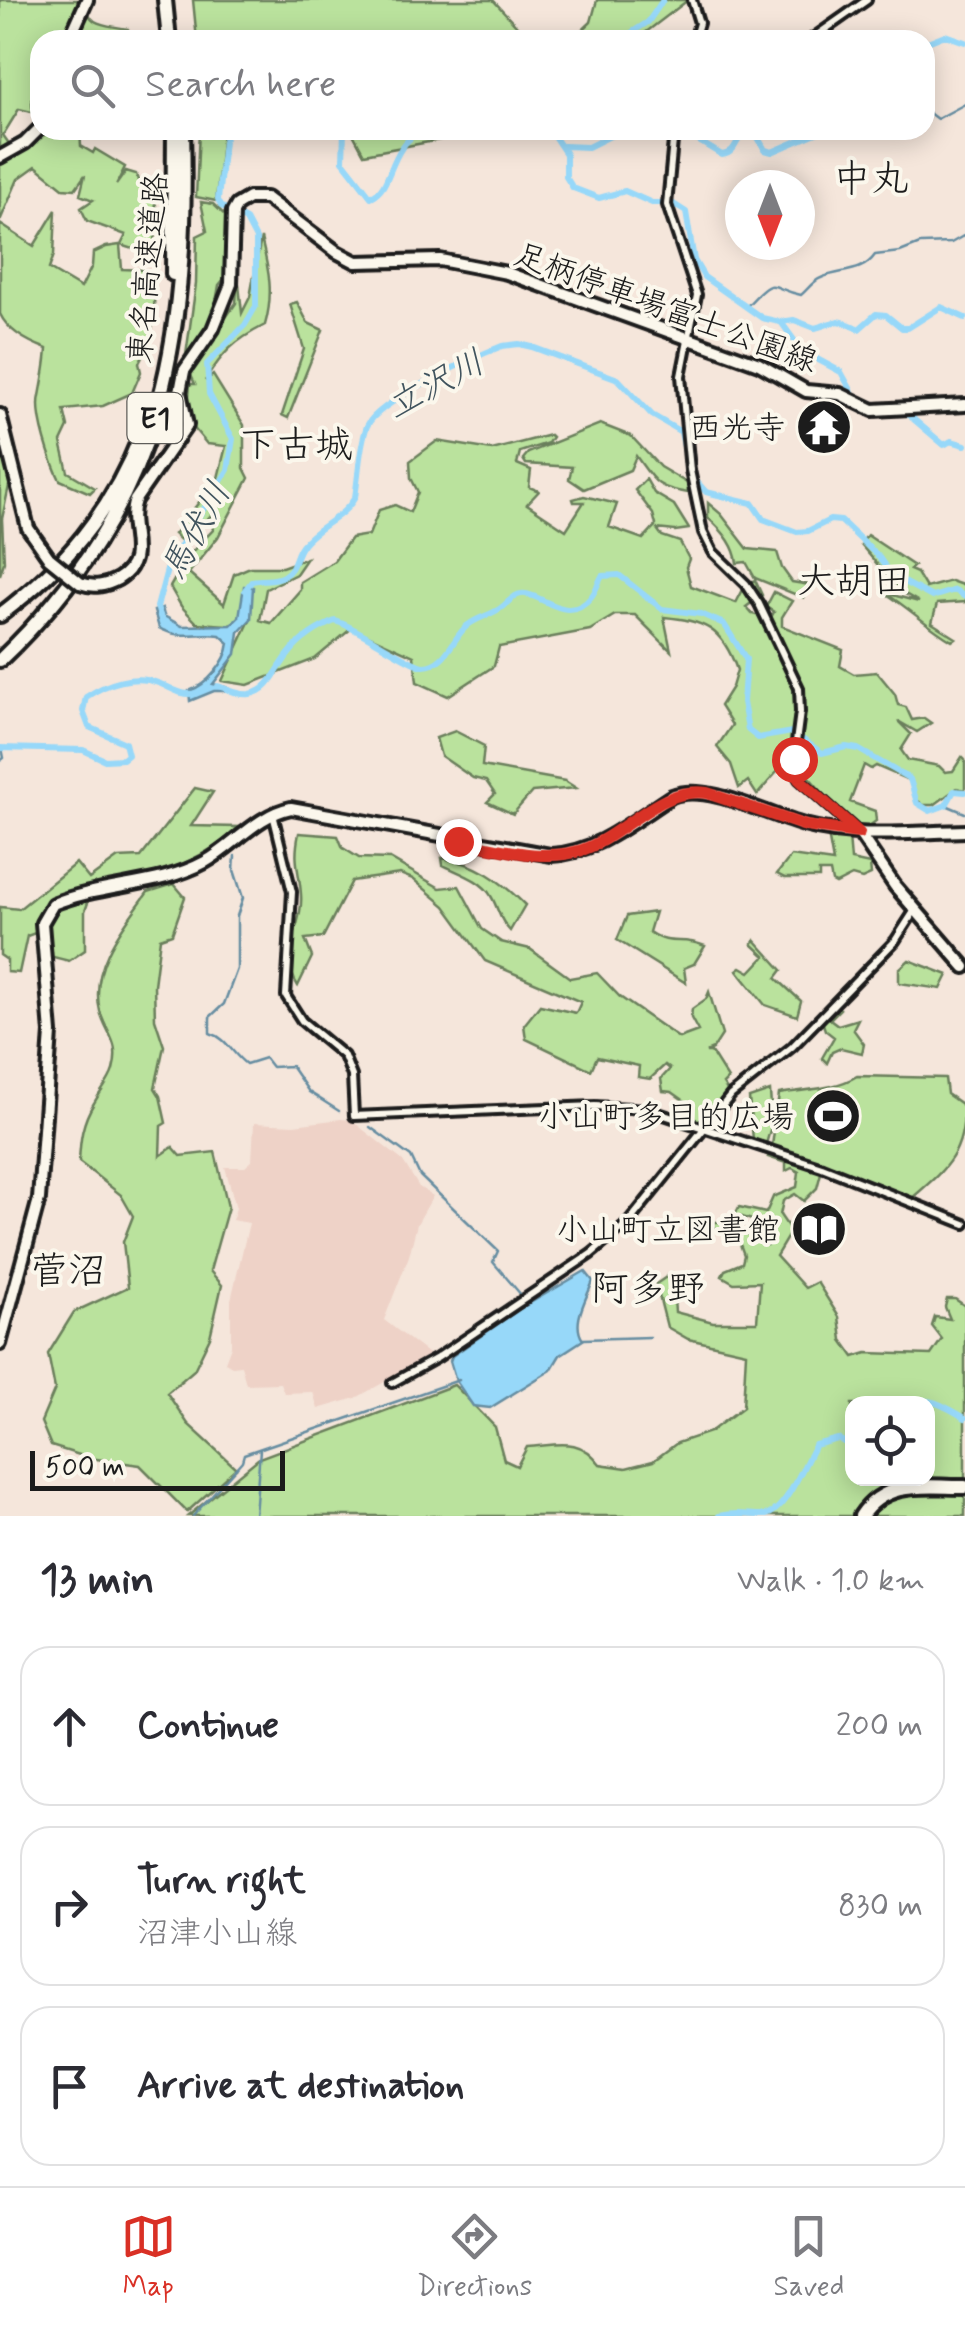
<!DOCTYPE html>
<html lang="en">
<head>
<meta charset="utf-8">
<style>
  :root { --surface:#fff; --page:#f7f7f7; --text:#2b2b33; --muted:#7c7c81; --line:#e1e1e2; --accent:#d93025 }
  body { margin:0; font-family:Mynerve,"Klee One",sans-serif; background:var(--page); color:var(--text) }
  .controls { position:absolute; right:30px; bottom:30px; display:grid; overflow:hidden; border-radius:20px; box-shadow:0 5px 25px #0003 }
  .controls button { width:90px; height:90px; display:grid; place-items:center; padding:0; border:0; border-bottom:2px solid var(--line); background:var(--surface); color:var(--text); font:50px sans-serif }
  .compass { position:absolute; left:725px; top:170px; width:90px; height:90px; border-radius:50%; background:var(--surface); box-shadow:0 5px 25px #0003; rotate:180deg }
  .scale { position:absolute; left:30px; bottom:25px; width:255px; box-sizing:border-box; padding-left:10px; border:5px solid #1c1c1c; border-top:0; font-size:28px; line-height:35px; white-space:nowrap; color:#1c1c1c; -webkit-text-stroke:8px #fbf7ec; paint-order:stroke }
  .stop { position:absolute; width:30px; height:30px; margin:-22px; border:8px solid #d93025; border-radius:50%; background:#fff }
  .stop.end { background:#d93025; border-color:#fff; box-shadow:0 2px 10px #0008 }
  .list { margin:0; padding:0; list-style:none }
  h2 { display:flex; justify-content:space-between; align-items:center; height:130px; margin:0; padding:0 40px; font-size:42px }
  h2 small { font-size:32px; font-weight:400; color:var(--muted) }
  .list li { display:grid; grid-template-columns:65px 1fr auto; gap:30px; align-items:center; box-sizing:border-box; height:160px; margin:0 20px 20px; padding:0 20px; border:2px solid var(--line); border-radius:30px }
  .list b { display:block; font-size:38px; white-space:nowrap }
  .list p { margin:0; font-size:32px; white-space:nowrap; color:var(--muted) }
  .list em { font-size:32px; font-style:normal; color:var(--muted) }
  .icon { flex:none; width:55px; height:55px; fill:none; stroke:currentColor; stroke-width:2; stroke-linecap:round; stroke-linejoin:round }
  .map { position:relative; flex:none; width:965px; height:1516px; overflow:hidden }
  .search { position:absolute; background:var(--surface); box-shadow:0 5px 25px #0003; left:30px; right:30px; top:30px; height:110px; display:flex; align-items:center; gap:25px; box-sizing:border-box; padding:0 35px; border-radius:30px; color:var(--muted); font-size:38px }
  .sheet { height:670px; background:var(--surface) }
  nav { display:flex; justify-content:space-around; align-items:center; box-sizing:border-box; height:140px; border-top:2px solid var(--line); background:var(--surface); font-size:28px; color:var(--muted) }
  nav a { display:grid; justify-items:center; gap:5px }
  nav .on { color:var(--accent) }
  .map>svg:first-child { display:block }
  .built { fill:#eed2c7 }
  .green { fill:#bae29d; stroke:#6b7f5c; stroke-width:2.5; fill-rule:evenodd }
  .water { fill:#97d8f9; stroke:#668da1; stroke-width:2.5 }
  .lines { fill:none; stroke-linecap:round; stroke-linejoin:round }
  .stream { stroke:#668da1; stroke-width:2.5 }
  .river { stroke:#97d8f9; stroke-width:6 }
  .minor-casing { stroke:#1c1c1c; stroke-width:14 }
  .major-casing { stroke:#1c1c1c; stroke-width:18 }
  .highway-casing { stroke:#1c1c1c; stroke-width:20 }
  .minor { stroke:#fbf7ec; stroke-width:6 }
  .major { stroke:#fbf7ec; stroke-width:10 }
  .highway { stroke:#fbf7ec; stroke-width:12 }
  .major-bridge-casing { stroke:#1c1c1c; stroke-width:18; stroke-linecap:butt }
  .major-bridge { stroke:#fbf7ec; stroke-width:10 }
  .route { stroke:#d93025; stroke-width:12 }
  .labels { text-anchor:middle; stroke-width:8; stroke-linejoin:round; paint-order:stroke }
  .shield { fill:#fbf7ec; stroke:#5f5e5a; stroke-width:2.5 }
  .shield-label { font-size:30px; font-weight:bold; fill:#1c1c1c }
  .street-label { font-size:32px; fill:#1c1c1c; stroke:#fbf7ec }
  .poi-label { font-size:32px; fill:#1c1c1c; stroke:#fbf7ec; text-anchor:end }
  .water-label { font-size:35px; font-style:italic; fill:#41545e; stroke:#fbf7ec }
  .quarter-label { font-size:38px; fill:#1c1c1c; stroke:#fbf7ec }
</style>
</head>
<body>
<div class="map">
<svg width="965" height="1516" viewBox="0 0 965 1516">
  <rect width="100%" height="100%" fill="#f5e6db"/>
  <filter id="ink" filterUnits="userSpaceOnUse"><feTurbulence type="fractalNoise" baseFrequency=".01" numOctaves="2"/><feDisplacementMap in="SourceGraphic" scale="20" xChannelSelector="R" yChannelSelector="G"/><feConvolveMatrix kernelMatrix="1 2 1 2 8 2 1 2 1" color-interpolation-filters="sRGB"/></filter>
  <g filter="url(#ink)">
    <path class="built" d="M341,1119L351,1120L403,1161L419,1187L433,1196L417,1224L409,1256L384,1320L431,1356L356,1398L318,1409L313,1392L284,1393L280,1383L246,1384L241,1365L232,1366L225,1362L231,1346V1300L249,1223L232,1220L236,1208L225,1167H245L252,1161L254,1123L294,1125Z"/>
    <path class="green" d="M0,0H85C88,28 104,24 128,29L129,40H40V114L19,109L3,135L12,148L44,130H80L81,146L93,153L95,149L125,167L116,185L126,171L136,174L140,187L149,191L156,205L155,256L121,245L126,235L87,221L81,208L93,200L80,195L85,175L75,189L63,188L36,166L18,179L0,221Z
      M193,0H493L518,27L565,39L197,40Z
      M597,0H688L645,33L628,40H572L591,22Z
      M199,130H223L216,201L196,197Z
      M351,130H479L461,136L364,154Z
      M201,202L213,204L227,217L231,260L228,274L219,285L213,319L220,326L236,303L238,275L242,313L250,297L261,238C269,271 274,293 265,325C234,341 223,352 205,381L213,375L244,425V468L249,478L218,537L189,573L224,604L234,574L250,567H282L307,558L296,574L266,589L260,620L271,623L300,590V582L334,561L351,538L369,535L379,510L395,505L410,512L418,492L411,478L410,461L437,441L492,450L550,435L552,437L548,443L520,452L517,464L531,470L529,487L539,491L527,504L566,530L584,502H574L573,499L584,496L617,504L609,527L643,539L656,525L653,514L635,490L646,479L654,493L674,505L689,529L675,531L657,529L662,536L680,542L689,559L686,567L691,586L736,603L746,584L755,580L762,595L746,607L752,614L770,619L774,612L766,607L774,592L792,601L782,617V626L843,650L840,666L854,674L877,672L895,694L898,705L906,707L912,720L924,718L931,723L917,732L898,721L911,734L901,750L908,760L939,766L945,772L953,771L962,757L965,760V790L957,788L934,805H923L916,799L911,781L876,766L871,769L864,765L850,802L875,811L876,821L859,833L800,767L802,743L757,795L748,781L739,788L731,764L717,747L732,725L720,706L732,687L737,670C722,627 704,621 664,617L671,651L635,615H615L590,630L499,647L494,666L448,696L417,682L414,656L352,628L315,659L248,685L222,681L249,622L228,625L197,623L181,606L170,587L188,556L213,530L211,515L185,544L174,534L218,478L226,446L207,444L187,420L190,384H195L185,362L196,284L197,236L207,231Z
      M56,210L54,255L49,269L81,288L92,266L93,253L106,247L120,245L122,269L147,270C160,299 155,336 139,363L141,372L132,393L103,406L64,410L68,427L61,442L68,472L95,488L90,493L60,480C51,462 35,415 40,396C43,380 46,365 47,349C28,342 8,331 0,314V224L34,246Z
      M297,302L308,323L323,330L288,418L282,415L304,349L290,304Z
      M600,424L631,436L660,467L687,483L688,493C655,488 654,481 636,456L630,470L584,489L569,479L572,467L526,464L523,459L528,453Z
      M0,450H7L10,481L2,519L4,562L0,575Z
      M708,503L721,514L748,549L777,552L782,568L792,582L810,585L804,598L755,578L746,562L737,563C735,545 721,529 708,518Z
      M867,535L914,566L910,570L917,573L926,588L951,581L965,586V602L937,604L932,623L956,638L952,641C928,627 909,608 885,593L919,602L900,591L861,545Z
      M455,731L484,746L482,766L565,781L576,788L532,792L513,814L487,802L495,794L486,781L473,778L441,756L436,738Z
      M195,788L213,792L191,826L238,827C205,862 146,879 99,889L95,883L85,911V950L69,961L49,956L35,933L27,936L19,973L7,972V960L0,955V907L19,909L76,863L89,879L118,858L141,857Z
      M299,833L338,836L343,848L359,858L390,859L440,888L459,886L482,929L501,942L530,949L570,978L597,973L620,997L679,1038L698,1031L691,1018L692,1009L706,999L709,992L722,1035L713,1049L706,1052H711L728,1079L723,1084L729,1093L706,1128L684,1117L689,1104L672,1092L663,1091L661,1079L670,1069L665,1065L650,1079L638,1077L639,1066L597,1057L591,1070L526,1039L524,1025L540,1005L576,1013L581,1002L485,961L445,906L413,879L400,874L352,881L323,937L305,939L312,957L298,986C278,955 304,924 301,894C299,867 293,862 299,833Z
      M849,837L851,860L870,864L871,875L862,879L852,876L836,884L832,882L830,872H819V878H785L777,874L791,856L833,862L829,840Z
      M442,858C477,863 500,880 525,905L510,931C498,918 499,909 491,896C482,880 459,873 443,865Z
      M174,884L185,897L172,934L160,938L154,985L155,1019L164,1046L155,1088L160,1096L166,1123L161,1126L160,1156L173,1147L181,1156L215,1152L228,1207L210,1271L222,1285L210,1337L194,1370L167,1393L188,1424L236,1468L187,1512L140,1465L89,1458L51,1446L41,1422L55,1389L48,1354L74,1312L128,1287L123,1242L133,1216L121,1195L79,1162C80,1140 82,1122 94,1103C100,1092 110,1081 113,1070C121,1042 106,1034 100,1011C89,967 124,925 148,892Z
      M655,912L649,932C673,948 679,935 705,946L694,964L684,968L686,983L617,940L627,916Z
      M755,940L782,970L776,978L801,1001L797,1016L765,1005L737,970L741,967L750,972L765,956L752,944Z
      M909,960L948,975L941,989L899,983V969Z
      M836,1006L840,1009L830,1019L838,1025L858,1019L853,1029L864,1044L862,1053L841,1048L832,1052L827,1063L822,1058L834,1037L825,1030L822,1021Z
      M857,1076L945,1078L947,1094L964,1106C965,1155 944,1170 911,1199L772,1146L779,1094C805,1089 834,1090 857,1076Z
      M770,1091L772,1123L766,1144L753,1139L749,1098Z
      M771,1150L822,1169L817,1188L804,1201L795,1194L783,1201L780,1215L791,1231L776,1256L805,1288L817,1282L839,1317L842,1340L854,1357L867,1353L931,1355L942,1339L932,1326L935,1317L950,1319L945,1307L947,1299H955L965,1306V1516H188L259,1458L454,1385L495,1427L504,1460L517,1466L527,1447C559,1445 579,1436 600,1464L626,1468L653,1461L677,1443L710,1432L743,1407L746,1352L688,1339L667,1327L656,1284L672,1273L675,1312L713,1322H757L760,1282L734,1283L722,1276L725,1270L742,1263L744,1255L737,1236H727L714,1227V1222H723L767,1245L770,1239L766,1224L735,1215L739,1207L766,1213L773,1197L797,1187L799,1172L792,1168L786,1171V1163L768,1157ZM852,1404H928V1478H852Z"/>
    <path class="water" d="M244,586L253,587L251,619L239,632L236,654L213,684L226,687L224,691H214L190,701L189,691C207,685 227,662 229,643L220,635C198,632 179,640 159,628L154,611L162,608L164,616L182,626L231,625L239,617Z
      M585,1271L593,1281C586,1300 571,1323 583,1340L560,1355L551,1370L490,1408L473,1406L456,1381L450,1361L452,1356L518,1310Z"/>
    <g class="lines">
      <path class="stream" d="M925,110L937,119L965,104
        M747,306C776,274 768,288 801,295C808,289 813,281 821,278C841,269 862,274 875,255L900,252L920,244L951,243L965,235
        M0,761L4,758L2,748
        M946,805L965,813
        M235,856L234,870L243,898L237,916V969L224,1004L210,1017V1033C227,1038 232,1054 246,1064L265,1058L272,1067L291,1066L309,1092L339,1111
        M370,1127L411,1157L420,1176L498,1251L493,1262L522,1296
        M583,1339L650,1337
        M193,1516L242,1461L244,1454L459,1380
        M255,1516L260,1449"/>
      <path class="river" d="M620,40L648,22L663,0
        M925,43L945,35L965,42
        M344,130L343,161L371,197C394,188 387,148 422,130
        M550,130L566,154V177L573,188L599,198L625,191L652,203H672L686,212L694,260L704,277L762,318L780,322L794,320L815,328C839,322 834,316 859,329L876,314L886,315L902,328H908L941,307L965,318
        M660,130L676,137L697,140L722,155C738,153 735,136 748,130
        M750,130L756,134L765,150L772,152L823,130
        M564,146L588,147L622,130
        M781,322L802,351L841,372L856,399
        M900,413L905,412L944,445L951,441L965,445
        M690,474L706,492L752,503L763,519L797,532L808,531L830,520L841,521L878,556L891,575L932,597L955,590L965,597
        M245,590L252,581C263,578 274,582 283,576C297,568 293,556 303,544C318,525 343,519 355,497C359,474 359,447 367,426C378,401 474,357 502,346L519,344L532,347L618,379L652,415L681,432L687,462
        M161,618L157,607L168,566L228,470L233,439L209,394L207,364L245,325L256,306V239L246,220L221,206L218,200L224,141L229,130
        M218,686C228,689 239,696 250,694C270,691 277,668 289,654C299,640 319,627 335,621C356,626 411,666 424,666C447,665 453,636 468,625C478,617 492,615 502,607C508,603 513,595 521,594C540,591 567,627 591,597C596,591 598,583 602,576L619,575L662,609L701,614L724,624L746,659L743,702L748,730L758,738L792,732L822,753L846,747L858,749L910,779L917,803L930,811L946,805L954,791L965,792
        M0,748L83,750L105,760L123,759L128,755L125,743L89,727L83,711L86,697C107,683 134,674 158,683C173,688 181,697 197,693
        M897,1404C927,1395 940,1403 965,1418
        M719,1516C738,1511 750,1516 766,1515C786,1511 805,1462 815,1445L838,1439L852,1446"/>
      <g class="minor-casing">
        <path id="minor" d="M692,0L699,23L694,40
          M810,40L867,0
          M674,130L667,205L697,295L681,376L690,470L703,532L713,552L746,584L759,604L799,688L800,712L793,765L799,779L858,832
          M273,814L292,892L286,996L302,1021L344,1056L352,1076L354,1116L595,1106L646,1109L822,1167L965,1224
          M392,1383L437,1358L591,1254L628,1223L731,1095L792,1047L895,941L915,910"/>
      </g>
      <g class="major-casing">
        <path id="major" d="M69,40L87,0
          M40,94V106
          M0,157L25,143L40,128
          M0,415L28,528L49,558
          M80,583C94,588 105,586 118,579C151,559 124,529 135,500L187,425L180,392L184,371L213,329L231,284L233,212L237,205L249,198H266L337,252L356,262L440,260L507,273L759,364L806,391L840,394L873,410L965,405
          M859,833L895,886L965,967
          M0,1344L39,1199L51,1033L42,923L53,904C101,884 159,887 205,862C234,846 257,815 291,808L551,855C597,853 634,820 672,796C707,782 767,815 804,825C855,839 913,832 965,831"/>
      </g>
      <g class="highway-casing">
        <path id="highway" d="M165,0L169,40
          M173,274L174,130
          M0,615C65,566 111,512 141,435
          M0,660C161,506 189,345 183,130
          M861,1516C886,1479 925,1487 965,1487"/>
      </g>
      <use href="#minor" class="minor"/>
      <use href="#major" class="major"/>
      <use href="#highway" class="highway"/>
      <g class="major-bridge-casing">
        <path id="major-bridge" d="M49,558L80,583"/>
      </g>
      <use href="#major-bridge" class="major-bridge"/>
    </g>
  </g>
  <g class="lines" filter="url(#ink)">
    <path class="route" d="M458,841C497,848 543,863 582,850C625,835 659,786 707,793L806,826L859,833L799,779L794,759"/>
  </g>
  <defs>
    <g id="temple-disc" transform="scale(2.875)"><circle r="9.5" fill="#1c1c1c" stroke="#fbf7ec"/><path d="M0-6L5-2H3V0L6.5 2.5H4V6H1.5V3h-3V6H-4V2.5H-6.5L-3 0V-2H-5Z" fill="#fff"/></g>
    <g id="stadium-disc" transform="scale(2.875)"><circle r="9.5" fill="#1c1c1c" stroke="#fbf7ec"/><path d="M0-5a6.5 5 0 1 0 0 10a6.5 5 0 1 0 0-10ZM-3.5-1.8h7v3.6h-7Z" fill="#fff"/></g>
    <g id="library-disc" transform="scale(2.875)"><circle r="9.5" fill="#1c1c1c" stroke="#fbf7ec"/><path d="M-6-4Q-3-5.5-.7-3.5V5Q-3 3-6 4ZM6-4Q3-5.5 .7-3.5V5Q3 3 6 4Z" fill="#fff"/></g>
  </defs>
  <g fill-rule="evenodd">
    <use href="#temple-disc" x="824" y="427"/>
    <use href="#stadium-disc" x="833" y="1116"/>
    <use href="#library-disc" x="819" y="1229"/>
  </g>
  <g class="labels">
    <rect class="shield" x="127.5" y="393" width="55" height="50" rx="8"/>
    <g class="shield-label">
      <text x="155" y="428">E1</text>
    </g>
    <g class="street-label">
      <text transform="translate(147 268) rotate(-85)" y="11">東名高速道路</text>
      <text transform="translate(666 307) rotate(20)" y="11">足柄停車場富士公園線</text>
    </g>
    <g class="poi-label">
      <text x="785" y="438">西光寺</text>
      <text x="794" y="1127">小山町多目的広場</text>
      <text x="780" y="1240">小山町立図書館</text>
    </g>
    <g class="water-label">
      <text transform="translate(435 383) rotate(-28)" y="12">立沢川</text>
      <text transform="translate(195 530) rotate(-61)" y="12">馬伏川</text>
    </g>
    <g class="quarter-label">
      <text x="871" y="191">中丸</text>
      <text x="296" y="457">下古城</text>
      <text x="854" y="593">大胡田</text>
      <text x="68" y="1283">菅沼</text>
      <text x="648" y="1301">阿多野</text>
    </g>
  </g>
</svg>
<div class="controls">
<button><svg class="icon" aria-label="locate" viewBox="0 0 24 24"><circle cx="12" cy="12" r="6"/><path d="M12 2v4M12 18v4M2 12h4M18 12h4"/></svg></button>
</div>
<svg class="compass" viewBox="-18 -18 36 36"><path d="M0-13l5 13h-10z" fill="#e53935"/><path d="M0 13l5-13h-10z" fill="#7c7c81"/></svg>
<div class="scale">500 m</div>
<div class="stop" style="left:794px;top:759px"></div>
<div class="stop end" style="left:458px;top:841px"></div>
<div class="search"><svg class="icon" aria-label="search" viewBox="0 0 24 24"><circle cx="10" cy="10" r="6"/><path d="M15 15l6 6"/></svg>Search here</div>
</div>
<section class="sheet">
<h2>13 min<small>Walk · 1.0 km</small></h2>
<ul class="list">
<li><svg class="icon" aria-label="ahead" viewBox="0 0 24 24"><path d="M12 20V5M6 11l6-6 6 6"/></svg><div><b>Continue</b></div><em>200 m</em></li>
<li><svg class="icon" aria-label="right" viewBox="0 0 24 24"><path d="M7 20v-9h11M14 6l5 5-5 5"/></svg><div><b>Turn right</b><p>沼津小山線</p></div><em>830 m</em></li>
<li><svg class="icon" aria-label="arrive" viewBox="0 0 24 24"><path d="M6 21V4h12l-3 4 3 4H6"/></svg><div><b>Arrive at destination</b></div></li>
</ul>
</section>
<nav>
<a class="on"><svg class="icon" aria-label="map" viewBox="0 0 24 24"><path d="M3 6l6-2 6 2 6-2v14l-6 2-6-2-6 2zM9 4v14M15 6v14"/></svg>Map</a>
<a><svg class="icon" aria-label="directions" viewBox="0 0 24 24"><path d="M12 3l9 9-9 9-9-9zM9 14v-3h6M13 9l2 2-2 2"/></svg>Directions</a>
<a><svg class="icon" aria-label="saved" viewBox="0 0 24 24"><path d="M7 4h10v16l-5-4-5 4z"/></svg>Saved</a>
</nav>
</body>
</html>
